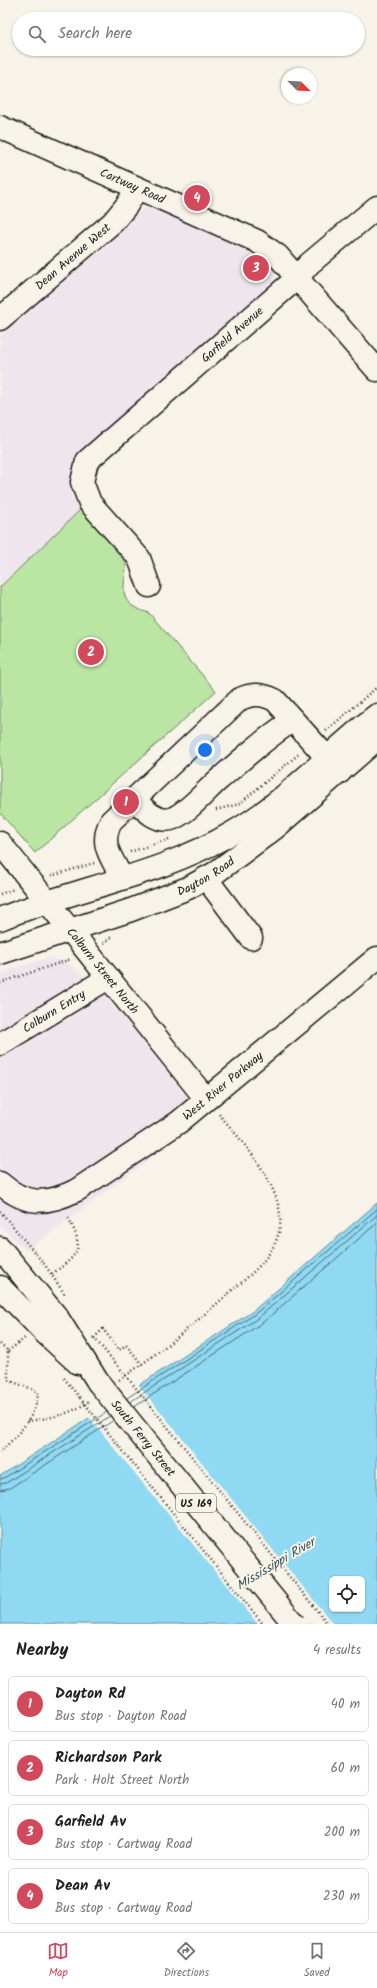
<!DOCTYPE html>
<html lang="en">
<head>
<meta charset="utf-8">
<style>
  :root { --surface:#fff; --page:#f2f2f2; --text:#222; --muted:#767676; --line:#e0e0e0; --accent:#d1495b }
  body { margin:0; font-family:Kalam,sans-serif; background:var(--page); color:var(--text) }
  .controls { position:absolute; right:12px; bottom:12px; display:grid; overflow:hidden; border-radius:6px; box-shadow:0 1px 3px #0004 }
  .controls button { width:36px; height:36px; display:grid; place-items:center; padding:0; border:0; border-bottom:1px solid var(--line); background:var(--surface); color:var(--text); font:20px sans-serif }
  .compass { position:absolute; left:281px; top:68px; width:36px; height:36px; border-radius:50%; background:var(--surface); box-shadow:0 1px 3px #0004; rotate:114deg }
  .you { position:absolute; left:205px; top:750px; width:14px; height:14px; margin:-10px; border:3px solid #fff; border-radius:50%; background:#1a73e8; box-shadow:0 0 0 6px #1a73e833 }
  .badge { display:grid; place-items:center; width:26px; height:26px; border-radius:50%; background:var(--accent); color:#fff; font-size:13px; font-weight:700 }
  .pin { position:absolute; translate:-50% -50%; border:2px solid #fff; box-shadow:0 1px 4px #0006 }
  .list { margin:0; padding:0; list-style:none }
  h2 { display:flex; justify-content:space-between; align-items:center; height:52px; margin:0; padding:0 16px; font-size:17px }
  h2 small { font-size:13px; font-weight:400; color:var(--muted) }
  .list li { display:grid; grid-template-columns:26px 1fr auto; gap:12px; align-items:center; box-sizing:border-box; height:56px; margin:0 8px 8px; padding:0 8px; border:1px solid var(--line); border-radius:6px }
  .list b { display:block; font-size:15px; white-space:nowrap }
  .list p { margin:0; font-size:13px; white-space:nowrap; color:var(--muted) }
  .list em { font-size:13px; font-style:normal; color:var(--muted) }
  .icon { flex:none; width:22px; height:22px; fill:none; stroke:currentColor; stroke-width:2; stroke-linecap:round; stroke-linejoin:round }
  .map { position:relative; flex:none; width:377px; height:1624px; overflow:hidden }
  .search { position:absolute; background:var(--surface); box-shadow:0 1px 3px #0004; left:12px; right:12px; top:12px; height:44px; display:flex; align-items:center; gap:10px; box-sizing:border-box; padding:0 14px; border-radius:22px; color:var(--muted); font-size:15px }
  .sheet { height:308px; background:var(--surface) }
  nav { display:flex; justify-content:space-around; align-items:center; box-sizing:border-box; height:56px; border-top:1px solid var(--line); background:var(--surface); font-size:11px; color:var(--muted) }
  nav a { display:grid; justify-items:center; gap:2px }
  nav .on { color:var(--accent) }
  .map>svg:first-child { display:block }
  .built { fill:#efe6ed }
  .green { fill:#bae5a3; stroke:#6b8060 }
  .water { fill:#90d9f2; stroke:#628d9c; fill-rule:evenodd }
  .pier { fill:#f7f3e8 }
  .lines { fill:none; stroke-linecap:round; stroke-linejoin:round }
  .shore { stroke:#4a6872; stroke-width:1 }
  .minor-casing { stroke:#1c1c1c; stroke-width:25 }
  .major-casing { stroke:#1c1c1c; stroke-width:25 }
  .highway-casing { stroke:#1c1c1c; stroke-width:25 }
  .path { stroke:#1c1c1c; stroke-width:2.5; stroke-dasharray:1 3; stroke-linecap:butt }
  .minor { stroke:#f7f3e8; stroke-width:22 }
  .major { stroke:#f7f3e8; stroke-width:22 }
  .highway { stroke:#f7f3e8; stroke-width:22 }
  .highway-bridge-casing { stroke:#1c1c1c; stroke-width:25; stroke-linecap:butt }
  .path-bridge { stroke:#1c1c1c; stroke-width:2.5; stroke-dasharray:1 3; stroke-linecap:butt }
  .highway-bridge { stroke:#f7f3e8; stroke-width:22 }
  .labels { text-anchor:middle; stroke-width:4; stroke-linejoin:round; paint-order:stroke }
  .shield { fill:#f7f3e8; stroke:#5e5c59; stroke-width:1 }
  .shield-label { font-size:11px; font-weight:bold; fill:#1c1c1c }
  .street-label { font-size:12px; fill:#1c1c1c; stroke:#f7f3e8 }
  .water-label { font-size:13px; font-style:italic; fill:#3f555c; stroke:#f7f3e8 }
</style>
</head>
<body>
<div class="map">
<svg width="377" height="1624" viewBox="0 0 377 1624">
  <rect width="100%" height="100%" fill="#f7f3e8"/>
  <filter id="ink" filterUnits="userSpaceOnUse"><feTurbulence type="fractalNoise" baseFrequency=".025" numOctaves="2"/><feDisplacementMap in="SourceGraphic" scale="8" xChannelSelector="R" yChannelSelector="G"/><feConvolveMatrix kernelMatrix="1 2 1 2 8 2 1 2 1" color-interpolation-filters="sRGB"/></filter>
  <g filter="url(#ink)">
    <path class="built" d="M145,208L156,209L245,250L273,269L276,281L271,290L82,451L75,494L81,509L0,587V336L114,238L135,214Z
      M49,957L66,962L78,971L115,1007L203,1117L175,1140L26,1251L0,1226V975L11,969Z"/>
    <path class="green" d="M81,509L126,558C128,585 111,602 149,613L216,691L35,853L0,813V587Z"/>
    <path class="water" d="M377,1203V1624H0V1476L253,1311ZM332,1579H362V1609H332Z"/>
    <path class="pier" d="M138,1384L333,1624H258L88,1416Z"/>
    <g class="lines">
      <path class="shore" d="M127,1398L255,1314L377,1209
        M130,1402L258,1318L377,1215
        M134,1407L262,1323L377,1223
        M0,1479L4,1478L107,1412
        M0,1484L6,1483L110,1416
        M0,1490L10,1488L114,1420"/>
      <g class="minor-casing">
        <g id="minor">
          <path id="s1" d="M0,127L257,241L278,256L377,370"/>
          <path id="s2" d="M0,319L113,222L127,205L137,188"/>
          <path id="s3" d="M149,586L139,558L90,503L82,482L87,461L297,278L309,264L377,207"/>
          <path d="M134,799C143,808 156,823 171,819C186,814 204,793 216,782C241,760 266,738 293,720"/>
          <path id="s4" d="M0,843L206,1099"/>
          <path d="M122,878C111,856 99,845 111,821L240,699C253,693 262,694 275,700L340,772"/>
          <path d="M206,878L251,938"/>
          <path id="s5" d="M0,1044L108,978"/>
          <path id="s6" d="M0,1183C26,1206 47,1205 77,1190L179,1122L377,958"/>
        </g>
      </g>
      <g class="major-casing">
        <g id="major">
          <path d="M0,919C76,888 161,875 232,833C286,802 328,753 377,715"/>
          <path id="s7" d="M0,953L131,910L188,888L215,873L275,828L377,739"/>
        </g>
      </g>
      <g class="highway-casing">
        <path id="highway" d="M0,1248L57,1317L98,1382
          M0,1287L45,1333L78,1363"/>
      </g>
      <path class="path" d="M326,731L377,687
        M216,810L239,804L300,753
        M130,852L169,839
        M51,876L94,863
        M0,894L14,889
        M104,943L113,936
        M0,983L71,959
        M0,1211L45,1265L66,1296
        M52,1274C82,1252 84,1248 67,1215
        M94,1338L118,1366
        M94,1338L103,1329L119,1350L126,1345L142,1364
        M0,1344L8,1351V1379C17,1385 28,1386 38,1392C38,1415 16,1437 0,1452
        M8,1351L25,1338
        M64,1378L80,1398
        M119,1380C158,1354 194,1324 229,1293C242,1282 256,1271 266,1258C275,1246 282,1231 280,1215C276,1178 241,1140 218,1113
        M27,1421C50,1418 70,1415 89,1401"/>
      <use href="#minor" class="minor"/>
      <use href="#major" class="major"/>
      <use href="#highway" class="highway"/>
      <g class="highway-bridge-casing">
        <g id="highway-bridge">
          <path id="s8" d="M98,1382L294,1624"/>
        </g>
      </g>
      <path class="path-bridge" d="M118,1366L328,1624
        M80,1398L263,1624"/>
      <use href="#highway-bridge" class="highway-bridge"/>
    </g>
  </g>
  <g class="labels">
    <rect class="shield" x="176" y="1494" width="40" height="18" rx="3"/>
    <g class="shield-label">
      <text x="196" y="1507">US 169</text>
    </g>
    <g class="street-label">
      <text dy="4" stroke="none"><textPath href="#s1" startOffset="145">Cartway Road</textPath></text>
      <text dy="4" stroke="none"><textPath href="#s2" startOffset="96">Dean Avenue West</textPath></text>
      <text dy="4" stroke="none"><textPath href="#s3" startOffset="340">Garfield Avenue</textPath></text>
      <text dy="4" stroke="none"><textPath href="#s7" startOffset="220">Dayton Road</textPath></text>
      <text dy="4" stroke="none"><textPath href="#s4" startOffset="164">Colburn Street North</textPath></text>
      <text dy="4" stroke="none"><textPath href="#s5" startOffset="63">Colburn Entry</textPath></text>
      <text dy="4" stroke="none"><textPath href="#s6" startOffset="263">West River Parkway</textPath></text>
      <text dy="4" stroke="none"><textPath href="#s8" startOffset="72">South Ferry Street</textPath></text>
    </g>
    <g class="water-label">
      <text transform="translate(275 1563) rotate(-31)" y="5">Mississippi River</text>
    </g>
  </g>
</svg>
<div class="controls">
<button><svg class="icon" aria-label="locate" viewBox="0 0 24 24"><circle cx="12" cy="12" r="6"/><path d="M12 2v4M12 18v4M2 12h4M18 12h4"/></svg></button>
</div>
<svg class="compass" viewBox="-18 -18 36 36"><path d="M0-13l5 13h-10z" fill="#e53935"/><path d="M0 13l5-13h-10z" fill="#767676"/></svg>
<div class="you"></div>
<div class="pin badge" style="left:126px;top:802px">1</div>
<div class="pin badge" style="left:91px;top:652px">2</div>
<div class="pin badge" style="left:256px;top:268px">3</div>
<div class="pin badge" style="left:197px;top:198px">4</div>
<div class="search"><svg class="icon" aria-label="search" viewBox="0 0 24 24"><circle cx="10" cy="10" r="6"/><path d="M15 15l6 6"/></svg>Search here</div>
</div>
<section class="sheet">
<h2>Nearby<small>4 results</small></h2>
<ul class="list">
<li><span class="badge">1</span><div><b>Dayton Rd</b><p>Bus stop · Dayton Road</p></div><em>40 m</em></li>
<li><span class="badge">2</span><div><b>Richardson Park</b><p>Park · Holt Street North</p></div><em>60 m</em></li>
<li><span class="badge">3</span><div><b>Garfield Av</b><p>Bus stop · Cartway Road</p></div><em>200 m</em></li>
<li><span class="badge">4</span><div><b>Dean Av</b><p>Bus stop · Cartway Road</p></div><em>230 m</em></li>
</ul>
</section>
<nav>
<a class="on"><svg class="icon" aria-label="map" viewBox="0 0 24 24"><path d="M3 6l6-2 6 2 6-2v14l-6 2-6-2-6 2zM9 4v14M15 6v14"/></svg>Map</a>
<a><svg class="icon" aria-label="directions" viewBox="0 0 24 24"><path d="M12 3l9 9-9 9-9-9zM9 14v-3h6M13 9l2 2-2 2"/></svg>Directions</a>
<a><svg class="icon" aria-label="saved" viewBox="0 0 24 24"><path d="M7 4h10v16l-5-4-5 4z"/></svg>Saved</a>
</nav>
</body>
</html>
